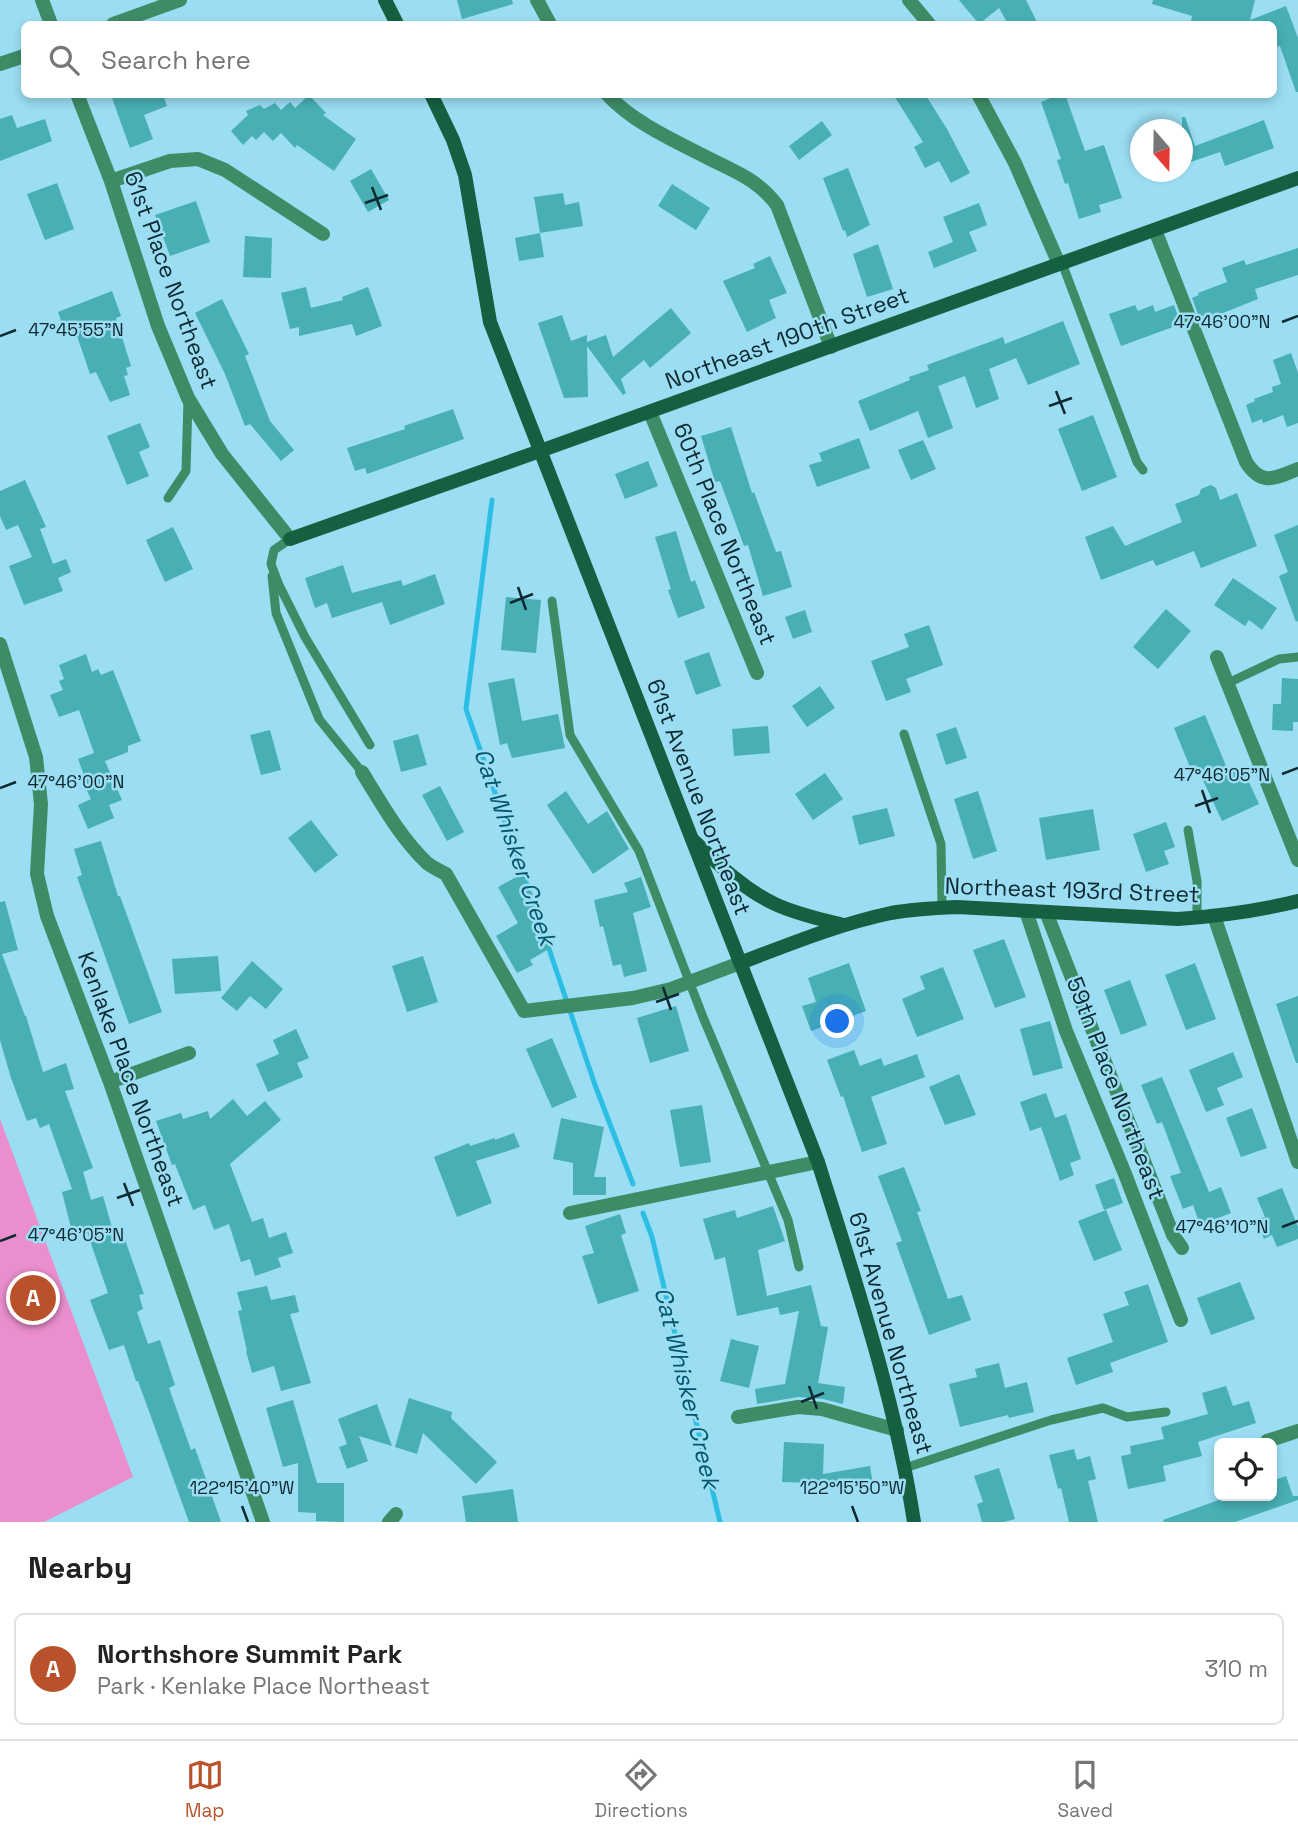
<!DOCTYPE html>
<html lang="en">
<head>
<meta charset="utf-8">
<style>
  :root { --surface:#fff; --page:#f6f6f6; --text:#222; --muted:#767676; --line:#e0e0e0; --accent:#b9522b }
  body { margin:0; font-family:"Space Grotesk",sans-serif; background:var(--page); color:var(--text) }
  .controls { position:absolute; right:21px; bottom:21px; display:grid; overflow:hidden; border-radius:10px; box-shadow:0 4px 10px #0003 }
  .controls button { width:63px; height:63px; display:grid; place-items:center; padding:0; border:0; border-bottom:2px solid var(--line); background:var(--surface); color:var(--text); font:35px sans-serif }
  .compass { position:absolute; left:1130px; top:119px; width:63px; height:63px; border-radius:50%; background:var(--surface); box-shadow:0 4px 10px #0003; rotate:160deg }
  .you { position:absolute; left:838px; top:1022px; width:24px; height:24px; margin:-18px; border:5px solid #fff; border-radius:50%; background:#1a73e8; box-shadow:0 0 0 10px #1a73e833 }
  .badge { display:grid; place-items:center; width:46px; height:46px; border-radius:50%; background:var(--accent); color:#fff; font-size:23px; font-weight:700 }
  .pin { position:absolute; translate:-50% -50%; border:4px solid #fff; box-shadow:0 2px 7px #0006 }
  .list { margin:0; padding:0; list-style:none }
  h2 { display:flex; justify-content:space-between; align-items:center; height:91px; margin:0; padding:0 28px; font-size:30px }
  h2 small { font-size:23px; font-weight:400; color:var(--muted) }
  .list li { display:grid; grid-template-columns:46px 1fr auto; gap:21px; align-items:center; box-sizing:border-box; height:112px; margin:0 14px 14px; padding:0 14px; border:2px solid var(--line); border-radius:10px }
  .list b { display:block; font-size:26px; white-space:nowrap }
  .list p { margin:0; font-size:23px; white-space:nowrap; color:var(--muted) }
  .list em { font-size:23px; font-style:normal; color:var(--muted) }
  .icon { flex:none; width:38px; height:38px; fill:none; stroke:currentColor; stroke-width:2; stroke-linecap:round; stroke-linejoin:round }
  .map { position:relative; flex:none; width:1298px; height:1522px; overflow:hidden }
  .search { position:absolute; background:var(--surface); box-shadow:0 4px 10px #0003; left:21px; right:21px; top:21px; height:77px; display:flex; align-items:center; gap:18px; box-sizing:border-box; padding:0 24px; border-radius:10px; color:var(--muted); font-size:26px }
  .sheet { height:217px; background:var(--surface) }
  nav { display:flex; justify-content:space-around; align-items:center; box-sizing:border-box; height:98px; border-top:2px solid var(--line); background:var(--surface); font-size:19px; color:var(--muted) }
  nav a { display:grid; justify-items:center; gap:4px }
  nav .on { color:var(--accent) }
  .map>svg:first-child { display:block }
  .green { fill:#ea8ecd }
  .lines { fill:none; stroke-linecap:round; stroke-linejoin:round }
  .stream { stroke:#2cbee3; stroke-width:5 }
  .building { fill:#48afb5 }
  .lane { stroke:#3d8c66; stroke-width:9 }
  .street { stroke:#3d8c66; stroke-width:14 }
  .secondary { stroke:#156040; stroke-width:14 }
  .ticks { fill:none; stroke:#0d2931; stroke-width:2.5 }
  .labels { text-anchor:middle; stroke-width:5; stroke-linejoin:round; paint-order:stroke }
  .street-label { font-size:23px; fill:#0d2931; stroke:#9bddf2 }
  .water-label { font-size:24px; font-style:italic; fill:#04566a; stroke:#9bddf2 }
  .ticks-label { font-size:18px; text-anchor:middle; fill:#0d2931; stroke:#9bddf2; stroke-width:5; stroke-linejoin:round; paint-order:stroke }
</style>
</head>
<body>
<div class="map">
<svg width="1298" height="1522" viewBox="0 0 1298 1522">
  <rect width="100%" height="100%" fill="#9bddf2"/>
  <path class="green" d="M0,1119L133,1477L44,1522H0Z"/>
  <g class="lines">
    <path class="stream" d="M492,500L466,709L527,885
      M547,943L595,1085L633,1184
      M643,1213L652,1237L720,1522"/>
  </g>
  <path class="building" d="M457,0H512L513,4L462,19Z
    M959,0H1026L1038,24H1008L999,8L979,24Z
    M1153,0H1255L1250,20L1286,6L1298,38V92H1296L1280,46L1273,48V24H1205L1191,21L1192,16L1152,4Z
    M123,94H163L167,106L144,115L153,139L130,148L112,98Z
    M893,94H925L947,129L970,173L951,183L939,161L925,168L914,147L923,142Z
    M1060,94H1065L1085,151L1104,145L1122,198L1099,205L1101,212L1079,219L1068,183L1065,184L1057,160L1061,159L1041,102Z
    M309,95L326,113L323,115L356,139L334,171L297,145L295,148L281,133L273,141L264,132L256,140L252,136L243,145L231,131L248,115L246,111L260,105L264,109L275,103L281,110L290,102L295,108Z
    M12,115L17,128L45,119L52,141L0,161V119Z
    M1182,117H1185L1195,146L1264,120L1274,148L1225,166L1220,152L1182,165Z
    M822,121L832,135L799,160L789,146Z
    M848,168L870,225L847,237L845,230L843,231L823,178Z
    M371,169L389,200L368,212L350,181Z
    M57,183L74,229L45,240L27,194Z
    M672,184L710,208L696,230L658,206Z
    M563,193L565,205L579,202L583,226L540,233L534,197Z
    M196,201L210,242L170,256L155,215Z
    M979,203L987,225L969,232L977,251L934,268L928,252L953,242L943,217Z
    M540,233L544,257L519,261L515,238Z
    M245,236L272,238L271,278L243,277Z
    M878,244L893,289L867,297L853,254Z
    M1298,248V275L1255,289L1258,299L1208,319L1206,315L1199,317L1192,298L1199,295L1198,293L1227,282L1222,268L1244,260L1246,265Z
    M770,256L787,293L769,300L776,318L747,332L723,281L755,268L753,264Z
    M306,287L311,308L343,300L342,297L368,287L382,326L356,336L352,324L299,336V327L290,329L281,293Z
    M112,291L121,316L116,318L131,366L126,368L128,375L124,376L130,395L110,402L96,372L90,374L76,333L67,337L58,312Z
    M222,299L249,354L245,356L270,421L294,450L281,461L250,424L245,426L225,374L195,313Z
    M1135,305L1138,311L1153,305L1155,312L1174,305L1181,324L1121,346L1109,314Z
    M671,308L691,333L650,368L644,360L621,379L626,393L623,395L587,346L588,397L564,398L538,323L562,315L571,341L587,335V342L606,335L613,357Z
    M1063,321L1080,364L1028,385L1016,358L989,369L999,399L976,408L965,376L938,386L953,428L928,438L918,411L870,431L858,401L910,380L909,377L929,370L927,365L1003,337L1005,344Z
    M1291,353L1298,373V423L1287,427L1283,415L1263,423L1262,419L1252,423L1246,405L1255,401L1254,399L1273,392L1272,387L1281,384L1273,360Z
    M453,409L464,439L367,474L365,468L355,471L347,448L405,429L404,426Z
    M1093,415L1117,477L1082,491L1058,429Z
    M140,423L150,447L139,452L149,476L127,485L107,436Z
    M731,427L752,493L754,492L776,552L781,551L792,587L763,596L748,545L744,546L720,481L715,482L701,436Z
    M859,438L870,468L817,487L809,465L822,461L819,453Z
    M923,440L936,469L911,480L898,450Z
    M648,461L658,486L625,499L615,474Z
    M25,480L46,527L40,529L53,564L66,559L71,572L58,578L63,591L24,605L9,566L32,557L18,525L6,530L0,516V491Z
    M1211,485L1216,488L1220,500L1237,493L1257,546L1201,568L1194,551L1156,566L1153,560L1101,580L1085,537L1113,526L1125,546L1182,522L1175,504L1199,495L1201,489Z
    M1298,525V621L1296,622L1279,576L1288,572L1274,535Z
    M173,527L193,569L165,582L146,540Z
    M676,531L691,582L695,580L705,608L678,618L668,590L671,589L655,537Z
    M343,565L352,593L401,580L403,586L435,574L445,604L390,625L382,602L332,618L327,603L315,608L305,578Z
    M1233,578L1277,608L1262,630L1249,620L1245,626L1214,605Z
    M506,597L541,600L536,653L501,650Z
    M1166,609L1191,631L1158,669L1133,647Z
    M805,610L812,632L793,639L785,617Z
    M929,625L943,665L906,679L911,692L886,701L871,661L909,647L904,634Z
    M709,652L721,686L696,695L684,661Z
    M86,654L92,672L98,669L101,675L113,670L141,741L128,746V752L105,761L122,800L109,805L114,818L88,829L78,805L91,799L85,787L88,786L78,759L94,753L79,710L59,717L50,695L63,690L59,681L64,679L59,665Z
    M514,678L522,721L558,714L565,748L512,758L507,743L500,745L488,683Z
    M1282,678L1298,679V722H1293V731L1272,730L1273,704H1281Z
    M820,686L835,708L807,727L792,706Z
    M1205,715L1229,773L1242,767L1259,804L1222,821L1196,765L1190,767L1174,728Z
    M768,726L770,753L734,756L732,729Z
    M956,727L967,758L946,765L936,734Z
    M270,730L281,770L261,775L250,735Z
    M418,734L427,765L401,772L393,741Z
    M825,773L843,799L813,820L795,794Z
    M440,786L464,832L447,841L422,795Z
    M566,791L588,824L607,811L629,849L593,874L547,805Z
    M978,791L997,851L973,859L954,799Z
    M887,808L895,836L859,845L852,816Z
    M1093,809L1100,850L1046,860L1039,818Z
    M311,820L338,855L315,873L288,838Z
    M1166,822L1175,847L1164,851L1169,864L1146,872L1133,834Z
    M101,841L118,896H120L162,1012L129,1024L77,877L82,875L74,849Z
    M522,874L540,907L530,916L536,914L554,946L530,960L533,965L517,973L496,936L518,923L498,887Z
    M641,877L651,907L633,913L647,971L624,977L621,964L613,966L603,926L600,927L594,900L628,892L624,883Z
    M5,901L18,950L2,954L25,1016H26L43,1072L66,1063L74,1089L65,1091L93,1168L83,1172L91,1200L103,1196L113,1231L121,1228L144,1294L139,1295L143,1309L137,1312L148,1344L160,1340L175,1385L169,1388L191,1450L195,1448L221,1522H189L138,1381H136L124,1345L109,1350L90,1300L108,1293L87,1232L73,1236L62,1192L72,1189L49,1124L40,1128L36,1118L27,1121L11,1078L0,1040V902Z
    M1004,939L1026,997L995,1008L973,950Z
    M218,956L221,991L175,994L172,959Z
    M423,956L438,1002L407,1012L392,966Z
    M252,961L283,989L266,1009L250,996L237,1011L221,998Z
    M849,963L866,1011L811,1031L802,1006L816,1002L808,978Z
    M1195,963L1216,1019L1186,1030L1165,975Z
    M943,967L964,1019L917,1037L902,999L925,989L920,976Z
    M1130,980L1147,1025L1121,1035L1104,990Z
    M1298,996V1063H1296L1276,1004Z
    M676,1006L689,1051L650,1063L637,1018Z
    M1050,1021L1063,1068L1033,1076L1020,1029Z
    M296,1029L309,1058L297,1063L303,1077L268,1092L256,1064L279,1054L273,1040Z
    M552,1038L577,1097L552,1108L526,1049Z
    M854,1050L860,1066L881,1058L884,1066L917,1054L925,1077L871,1097L887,1144L862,1152L843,1096L841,1097L827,1060Z
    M1233,1052L1243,1077L1217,1088L1224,1105L1206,1112L1189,1070Z
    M959,1074L976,1115L945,1125L929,1087Z
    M1162,1077L1209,1192L1221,1187L1231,1213L1200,1225L1193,1205L1183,1209L1170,1176L1181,1173L1162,1122L1157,1124L1141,1085Z
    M1046,1093L1055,1118L1066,1114L1081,1159L1070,1163L1074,1175L1060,1181L1041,1127L1030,1131L1020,1102Z
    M233,1099L247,1116L265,1101L281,1120L230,1164L252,1222L263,1218L269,1238L286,1232L293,1253L278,1258L281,1267L255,1276L250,1259L241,1262L229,1224L214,1230L205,1205L193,1210L175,1164L172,1165L156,1121L181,1113L183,1119L208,1111L210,1119Z
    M702,1105L711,1162L680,1167L670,1110Z
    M1252,1108L1267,1148L1241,1157L1226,1118Z
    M561,1118L604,1127L594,1177H606V1195H573V1163L553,1159Z
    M514,1133L520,1147L476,1161L492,1203L457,1217L434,1157L469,1143L470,1146L495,1138V1140Z
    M904,1167L921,1211L917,1212L948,1299L962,1295L971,1320L929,1335L896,1243L902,1241L878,1176Z
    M1114,1178L1123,1203L1104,1210L1095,1185Z
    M1282,1188L1298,1227V1239L1277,1247L1272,1235L1264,1239L1256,1220L1265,1217L1257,1198Z
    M773,1206L785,1241L758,1250L767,1296L811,1285L821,1326L828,1327L818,1383L845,1387L843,1404L823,1399L798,1397L757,1404L755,1389L785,1384L799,1311L780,1315L778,1307L737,1316L725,1257L715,1260L703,1219L735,1210L737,1218Z
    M1106,1210L1122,1250L1094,1261L1078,1221Z
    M620,1214L626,1233L621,1235L639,1291L598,1304L582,1256L594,1253L585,1226Z
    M1240,1282L1255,1319L1211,1335L1197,1298Z
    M1148,1284L1168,1342L1110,1363L1113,1372L1076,1385L1067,1358L1113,1342L1103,1314L1129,1305L1124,1292Z
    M267,1286L271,1300L295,1295L299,1312L290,1314L311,1383L281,1391L274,1366L252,1373L246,1351H247L238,1311L242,1310L237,1292Z
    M731,1339L759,1346L749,1388L720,1381Z
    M999,1363L1005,1388L1027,1382L1034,1412L1009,1418L1008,1415L960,1427L949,1384L977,1377L975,1369Z
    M1226,1386L1233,1406L1249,1401L1256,1423L1198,1442L1202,1456L1163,1466L1166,1481L1128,1489L1121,1456L1131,1454L1130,1446L1164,1439L1161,1427L1208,1414L1202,1393Z
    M409,1398L452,1412L451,1418L497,1462L476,1484L423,1433L417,1454L395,1447Z
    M293,1400L317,1483H344V1522L316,1521V1513L298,1512V1463L283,1467L266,1408Z
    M377,1404L392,1446L359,1436L368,1461L347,1469L339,1447L347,1444L338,1419Z
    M784,1442L824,1444L823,1474L870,1466L873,1485L841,1490L840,1484L782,1482Z
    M1074,1449L1077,1460L1090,1456L1096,1479L1088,1481L1098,1522H1069L1061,1488L1058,1489L1049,1455Z
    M999,1468L1015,1519L1004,1522H982L977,1504L983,1502L974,1476Z
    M1286,1476L1293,1496H1298V1500L1235,1522H1164L1163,1520L1230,1496H1272V1481Z
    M513,1489L518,1522H466L462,1496Z"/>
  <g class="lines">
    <path class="lane" d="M1062,263L1137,462L1143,470
      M168,498L186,471L188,400
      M290,539L274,550L271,564L279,585L305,637L370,745
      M272,576L276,613L319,719L362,772
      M552,601L570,735L639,851L703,1017L788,1220L799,1267
      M1228,683L1279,659L1298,657
      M904,734L941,844L942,908
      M1188,830L1197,881V918
      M905,1468L1051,1420L1103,1408L1127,1417L1166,1412"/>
    <path class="street" d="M42,0L51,24
      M537,0L550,24
      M909,0L929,24
      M113,24L180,0
      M0,64L24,56
      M77,94L111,181L158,326L188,398L222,454L290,539
      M607,94C633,123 677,142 712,160C738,173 759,181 777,205L831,347
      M978,94L1015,163L1059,264
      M111,181L170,161L198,159L225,170L323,234
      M1155,230L1246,462C1262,487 1275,478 1298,469
      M650,412L757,673
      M0,644L36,757L41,804L37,874L47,916L110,1082L263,1522
      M1217,657L1298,860
      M362,772C381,803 400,837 427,863C432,867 440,871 446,874L524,1011L633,998L671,989L740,963
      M1026,911L1066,1031L1125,1174L1181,1320
      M1046,912L1173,1235L1182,1248
      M1214,916L1298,1162
      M110,1082L189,1053
      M570,1213L818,1162
      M738,1417L798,1407L822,1409L897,1430
      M1267,1441L1298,1431
      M389,1522L396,1514"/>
    <path class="secondary" d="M385,0L397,24
      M431,94L453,140L465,175L490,322L818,1162C855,1280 895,1399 914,1522
      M290,539L540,451L1298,178
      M693,840C718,864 743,889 775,904C796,914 820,919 843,925
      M740,963C790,944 839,924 891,913C913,909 935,908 957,907L1178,919C1219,916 1258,911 1298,901"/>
  </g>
  <path class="ticks" d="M372,187L381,210M365,203L388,195M1282,322L1298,316M0,336L16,330M1056,391L1065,414M1049,406L1072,398M518,587L526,610M510,603L533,594M1282,774L1298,768M0,788L16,782M1202,790L1210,813M1195,806L1218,798M663,987L671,1010M656,1002L679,994M124,1183L133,1206M117,1198L140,1190M1282,1227L1298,1221M0,1241L16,1235M809,1386L817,1409M801,1402L824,1393M242,1506L248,1522M852,1506L858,1522"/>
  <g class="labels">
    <g class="street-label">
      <text transform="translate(171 280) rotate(70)" y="8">61st Place Northeast</text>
      <text transform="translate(787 338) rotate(-20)" y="8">Northeast 190th Street</text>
      <text transform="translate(725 534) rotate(68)" y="8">60th Place Northeast</text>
      <text transform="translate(699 797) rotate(69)" y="8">61st Avenue Northeast</text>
      <text transform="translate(1072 890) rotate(2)" y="8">Northeast 193rd Street</text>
      <text transform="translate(131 1079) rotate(70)" y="8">Kenlake Place Northeast</text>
      <text transform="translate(1116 1088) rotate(69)" y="8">59th Place Northeast</text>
      <text transform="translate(891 1333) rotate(74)" y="8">61st Avenue Northeast</text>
    </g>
    <g class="water-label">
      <text transform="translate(515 847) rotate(71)" y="8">Cat Whisker Creek</text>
      <text transform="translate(687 1388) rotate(76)" y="8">Cat Whisker Creek</text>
    </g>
  </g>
  <g class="ticks-label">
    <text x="1222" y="328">47°46'00"N</text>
    <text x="76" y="336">47°45'55"N</text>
    <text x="1222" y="781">47°46'05"N</text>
    <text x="76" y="788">47°46'00"N</text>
    <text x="1222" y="1233">47°46'10"N</text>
    <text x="76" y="1241">47°46'05"N</text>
    <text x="242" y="1494">122°15'40"W</text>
    <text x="852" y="1494">122°15'50"W</text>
  </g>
</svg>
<div class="controls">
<button><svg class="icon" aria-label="locate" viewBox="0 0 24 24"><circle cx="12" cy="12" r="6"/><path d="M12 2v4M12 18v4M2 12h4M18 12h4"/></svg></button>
</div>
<svg class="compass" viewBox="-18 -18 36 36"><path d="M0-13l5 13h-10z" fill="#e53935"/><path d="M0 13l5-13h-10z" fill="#767676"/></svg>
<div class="you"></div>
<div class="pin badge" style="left:33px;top:1298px">A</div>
<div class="search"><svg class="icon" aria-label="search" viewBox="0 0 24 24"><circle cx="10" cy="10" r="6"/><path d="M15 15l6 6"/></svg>Search here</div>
</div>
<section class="sheet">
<h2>Nearby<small></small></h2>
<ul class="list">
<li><span class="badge">A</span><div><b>Northshore Summit Park</b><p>Park · Kenlake Place Northeast</p></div><em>310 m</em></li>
</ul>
</section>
<nav>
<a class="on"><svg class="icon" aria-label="map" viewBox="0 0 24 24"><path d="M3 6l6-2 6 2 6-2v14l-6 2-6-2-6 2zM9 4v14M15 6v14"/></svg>Map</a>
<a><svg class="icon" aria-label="directions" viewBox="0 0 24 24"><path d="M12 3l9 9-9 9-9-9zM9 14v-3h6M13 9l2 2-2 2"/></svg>Directions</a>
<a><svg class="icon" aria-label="saved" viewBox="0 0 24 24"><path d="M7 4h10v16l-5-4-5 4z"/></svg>Saved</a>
</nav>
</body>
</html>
